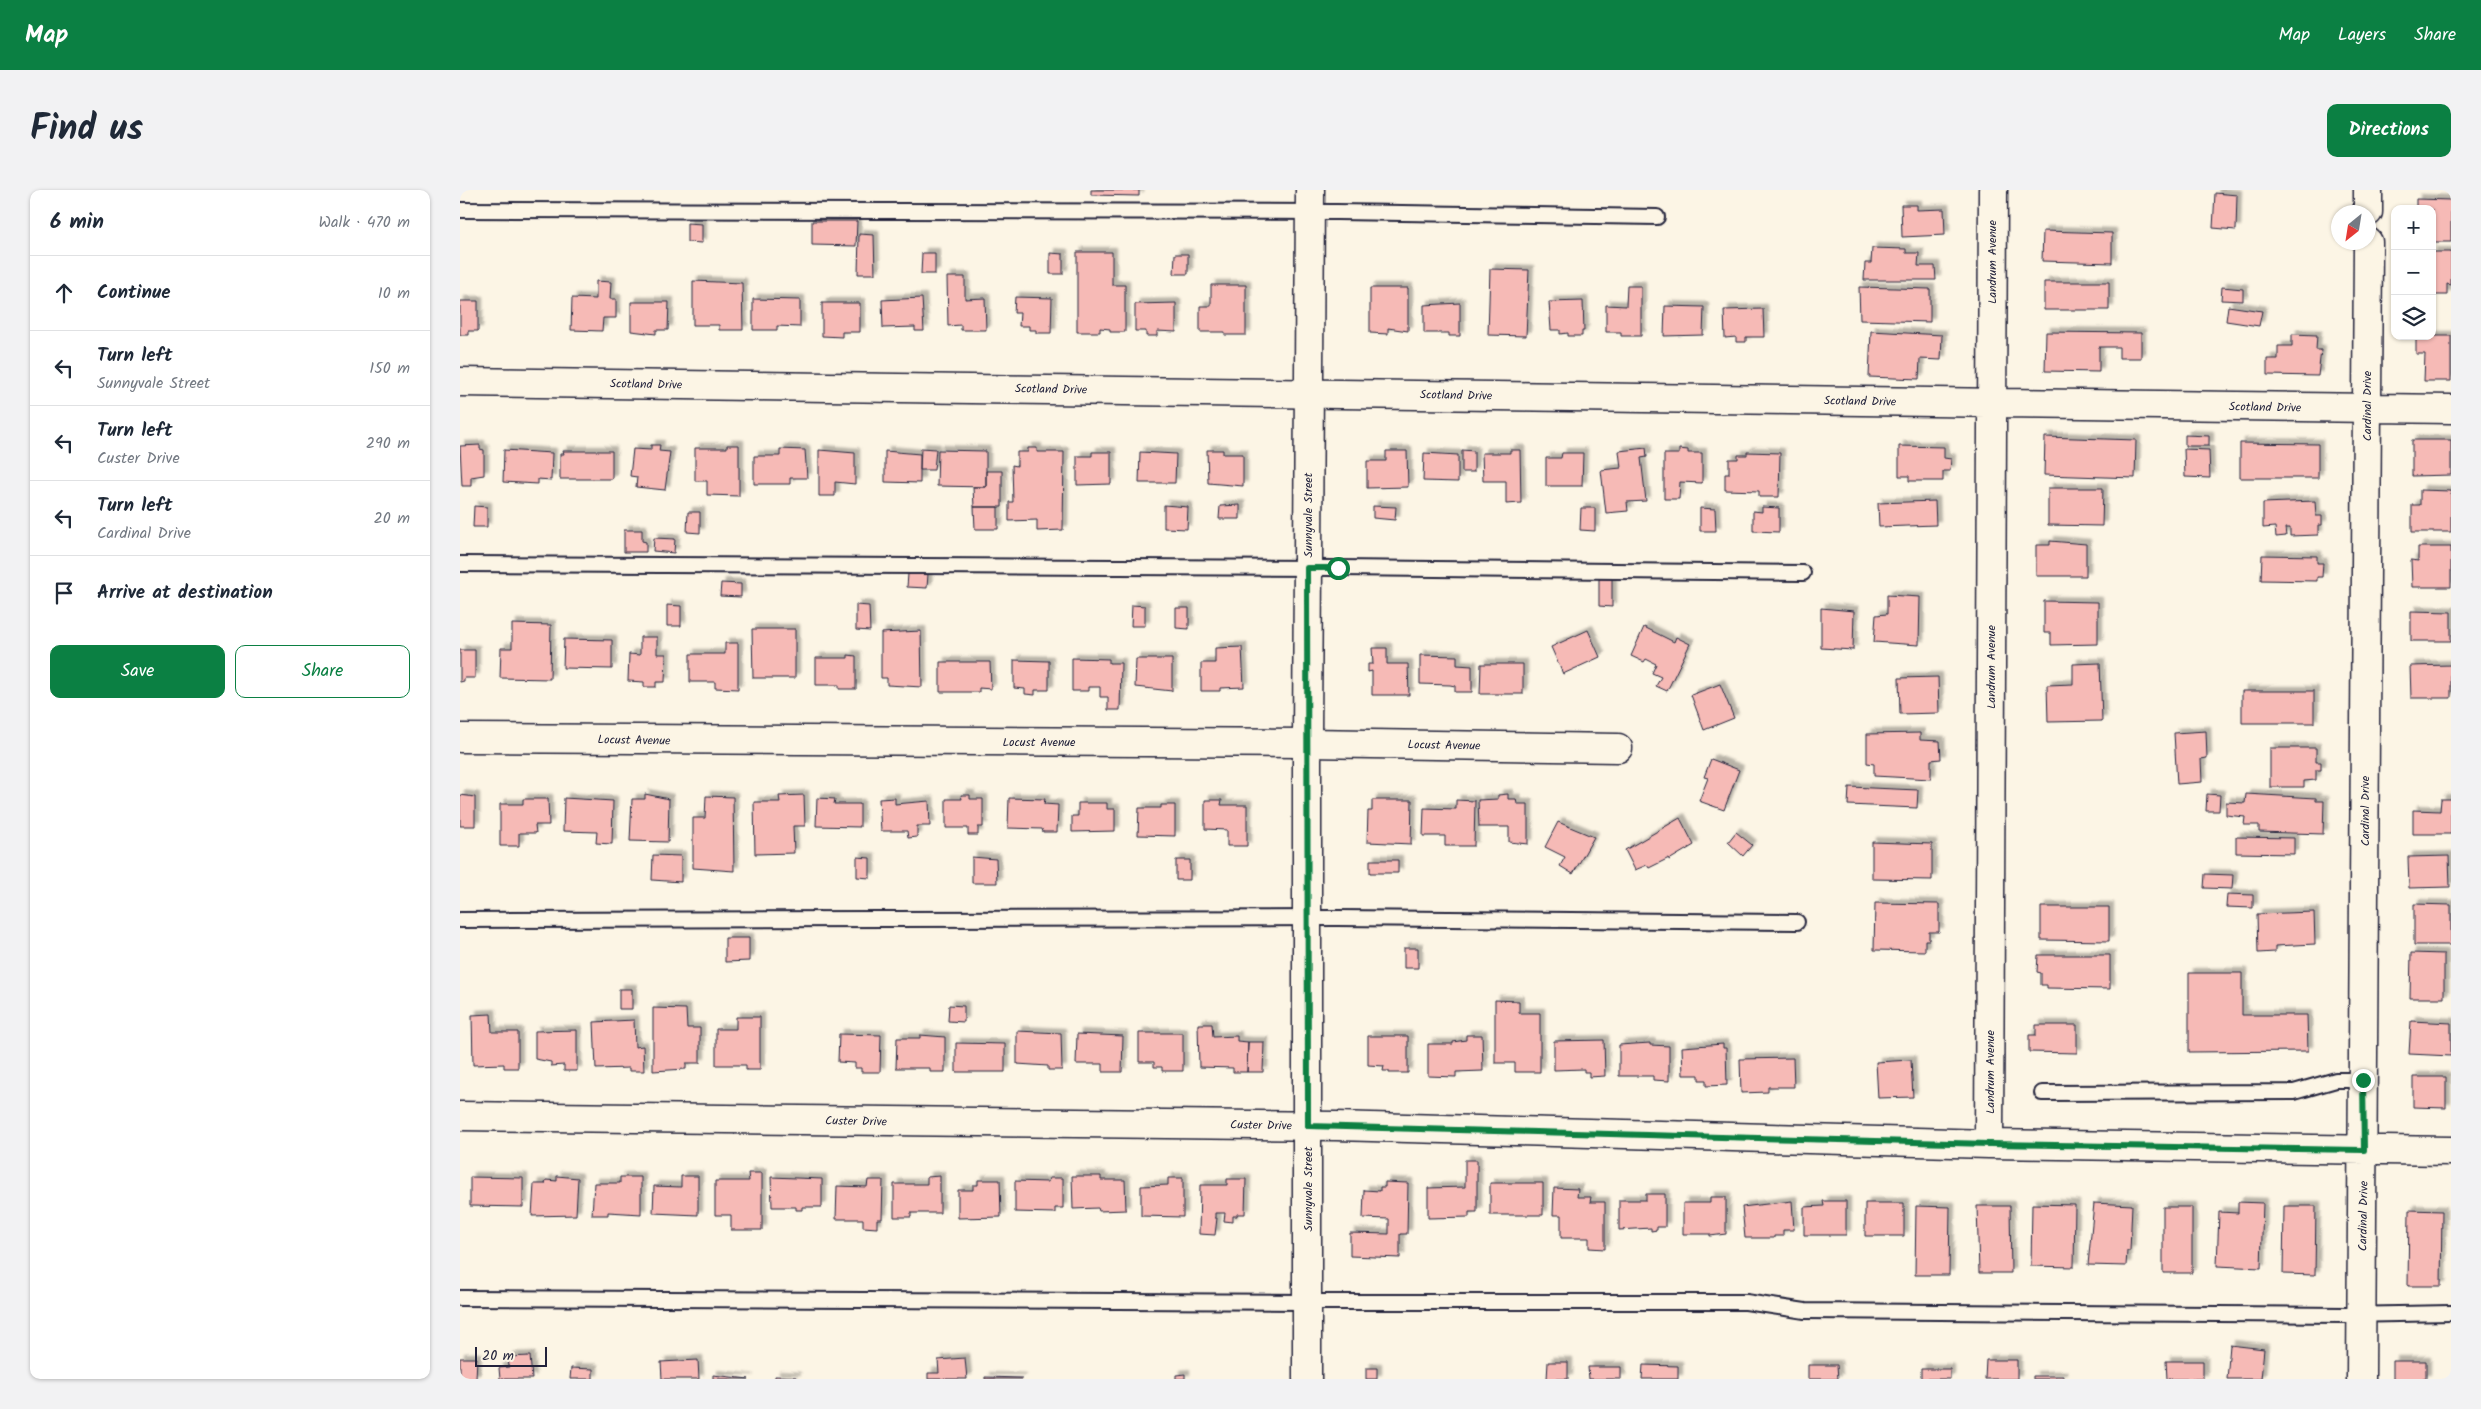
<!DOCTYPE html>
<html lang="en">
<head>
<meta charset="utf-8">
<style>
  :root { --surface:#fff; --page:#f2f2f3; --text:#1f2937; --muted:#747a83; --line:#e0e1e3; --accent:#0b8043 }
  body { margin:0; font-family:Kalam,sans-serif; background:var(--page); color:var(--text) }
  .controls { position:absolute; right:15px; top:15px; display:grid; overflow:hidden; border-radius:10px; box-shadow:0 1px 4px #0004 }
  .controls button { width:45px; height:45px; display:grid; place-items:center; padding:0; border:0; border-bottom:1px solid var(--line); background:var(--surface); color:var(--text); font:25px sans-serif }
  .compass { position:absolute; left:1871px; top:15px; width:45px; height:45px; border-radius:50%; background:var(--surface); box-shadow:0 1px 4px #0004; rotate:210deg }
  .scale { position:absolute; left:15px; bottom:12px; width:72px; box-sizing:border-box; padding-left:5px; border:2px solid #22223b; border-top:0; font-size:14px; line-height:18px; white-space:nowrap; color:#22223b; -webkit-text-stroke:4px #fcf5e5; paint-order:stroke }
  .stop { position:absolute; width:15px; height:15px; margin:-11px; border:4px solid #0b8043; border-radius:50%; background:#fff }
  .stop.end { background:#0b8043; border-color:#fff; box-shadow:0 1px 5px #0008 }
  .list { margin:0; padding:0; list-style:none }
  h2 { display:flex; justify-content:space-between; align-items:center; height:65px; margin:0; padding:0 20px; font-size:21px }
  h2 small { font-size:16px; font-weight:400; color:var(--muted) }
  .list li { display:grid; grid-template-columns:32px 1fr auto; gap:15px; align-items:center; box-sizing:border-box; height:75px; padding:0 20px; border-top:1px solid var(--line) }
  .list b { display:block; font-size:19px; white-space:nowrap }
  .list p { margin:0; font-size:16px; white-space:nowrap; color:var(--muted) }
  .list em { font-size:16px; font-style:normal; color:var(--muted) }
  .actions { display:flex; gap:10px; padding:15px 20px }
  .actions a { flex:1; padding:11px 0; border:1px solid var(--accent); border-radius:10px; text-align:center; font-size:18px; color:var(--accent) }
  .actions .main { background:var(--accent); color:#fff }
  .icon { flex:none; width:28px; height:28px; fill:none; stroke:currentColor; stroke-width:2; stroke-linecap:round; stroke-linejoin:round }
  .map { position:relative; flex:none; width:1991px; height:1189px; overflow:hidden; border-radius:10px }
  header { display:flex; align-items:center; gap:30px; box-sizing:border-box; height:70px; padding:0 25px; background:var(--accent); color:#fff }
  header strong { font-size:24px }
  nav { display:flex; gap:28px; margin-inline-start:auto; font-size:18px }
  .intro { display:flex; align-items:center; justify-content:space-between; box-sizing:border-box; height:120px; padding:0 30px }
  h1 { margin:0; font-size:35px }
  .button { padding:12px 22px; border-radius:10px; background:var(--accent); color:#fff; font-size:18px; font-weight:700 }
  main { display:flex; gap:30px; padding:0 30px }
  aside { flex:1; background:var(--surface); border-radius:10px; box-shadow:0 1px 4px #0004 }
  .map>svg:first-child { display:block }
  .building { fill:#f6bab6; stroke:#22223b; filter:url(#shadow) }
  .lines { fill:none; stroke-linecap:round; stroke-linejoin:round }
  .lane-casing { stroke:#22223b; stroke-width:18 }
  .street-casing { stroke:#22223b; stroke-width:31 }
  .secondary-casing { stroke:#22223b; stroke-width:31 }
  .lane { stroke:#fcf5e5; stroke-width:14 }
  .street { stroke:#fcf5e5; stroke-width:28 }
  .secondary { stroke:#fcf5e5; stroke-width:28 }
  .route { stroke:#0b8043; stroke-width:6 }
  .labels { text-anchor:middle; stroke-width:4; stroke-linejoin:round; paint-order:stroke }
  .street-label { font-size:12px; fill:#22223b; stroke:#fcf5e5 }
</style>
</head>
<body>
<header>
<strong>Map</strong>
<nav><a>Map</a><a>Layers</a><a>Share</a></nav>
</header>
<div class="intro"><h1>Find us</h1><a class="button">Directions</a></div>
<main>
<aside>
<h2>6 min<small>Walk · 470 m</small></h2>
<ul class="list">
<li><svg class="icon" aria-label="ahead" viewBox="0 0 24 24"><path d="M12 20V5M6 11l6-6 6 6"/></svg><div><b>Continue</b></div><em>10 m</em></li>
<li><svg class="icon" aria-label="left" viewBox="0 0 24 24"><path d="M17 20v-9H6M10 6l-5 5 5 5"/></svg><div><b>Turn left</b><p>Sunnyvale Street</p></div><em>150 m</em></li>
<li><svg class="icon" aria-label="left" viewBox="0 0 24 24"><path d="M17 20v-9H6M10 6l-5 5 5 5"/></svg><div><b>Turn left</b><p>Custer Drive</p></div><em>290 m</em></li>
<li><svg class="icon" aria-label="left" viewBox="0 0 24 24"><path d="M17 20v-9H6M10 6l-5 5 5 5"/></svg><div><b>Turn left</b><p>Cardinal Drive</p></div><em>20 m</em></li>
<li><svg class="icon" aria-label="arrive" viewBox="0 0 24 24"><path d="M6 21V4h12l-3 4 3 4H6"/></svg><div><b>Arrive at destination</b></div></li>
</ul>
<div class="actions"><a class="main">Save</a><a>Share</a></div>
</aside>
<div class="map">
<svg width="1991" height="1189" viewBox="0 0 1991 1189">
  <defs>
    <filter id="shadow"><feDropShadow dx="4.5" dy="-4.5" stdDeviation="1" flood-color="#0004"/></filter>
  </defs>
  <rect width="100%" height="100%" fill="#fcf5e5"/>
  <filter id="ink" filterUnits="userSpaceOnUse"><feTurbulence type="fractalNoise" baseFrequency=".02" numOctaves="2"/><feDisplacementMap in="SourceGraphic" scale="10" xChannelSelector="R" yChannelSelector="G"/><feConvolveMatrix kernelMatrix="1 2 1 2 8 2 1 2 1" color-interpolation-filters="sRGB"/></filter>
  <g filter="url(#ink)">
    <path class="building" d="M631,0H679V6L631,5Z
      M1755,3L1777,5L1776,40L1753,38Z
      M1956,9L1991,10V52H1972V19H1956Z
      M1441,15H1457V20L1484,19L1485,45L1442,47Z
      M352,31H397L396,56L352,55Z
      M227,33L242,34V53L227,52Z
      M1583,41L1652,43V73L1582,71Z
      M399,44L414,45L415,84H398Z
      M1412,58L1446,59V63H1459L1458,76H1475L1476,90H1404L1405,73H1411Z
      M617,62H652V95H665V142H650V139L640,138V142H617Z
      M1972,62H1991V95L1987,94V105H1972Z
      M462,63H475V84H461Z
      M590,63L603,64V84H590Z
      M715,64H728V84H714Z
      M1030,79L1069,80L1066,146L1028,145Z
      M487,87H505V109L525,108L526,140H501V135L488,136Z
      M136,91L151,92L150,109H156V128H143L142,141L111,140L112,108L136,109Z
      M233,91L282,93L283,140H259V135H233Z
      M1584,92H1649V120H1584Z
      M751,95H786V145H765V142H740V116H751Z
      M1167,96H1181V146H1161V142H1146V115L1166,116Z
      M1399,97L1470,99V132L1400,130Z
      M1762,97L1783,99V111L1761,110Z
      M910,98H948V141L928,138V144L910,143Z
      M555,107L592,108L591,143H576V140H569V136H559L560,123H554Z
      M462,108L464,141H455V137L423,138L422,110Z
      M293,109L340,110V137L317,136V140H293Z
      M0,111H18V141H8V145H0Z
      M1123,111L1124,141H1122V146H1108V143L1100,144V140H1091L1089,112Z
      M171,112H209L208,140H196V144L171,141Z
      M362,113H400V142H382V147L362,146Z
      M716,113V142L697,141V146H686V141H675V114Z
      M1000,113V146H989V143H964V115Z
      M1205,116L1244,117L1243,145L1204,146Z
      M1768,116L1802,121L1799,136L1766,131Z
      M1303,119L1304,147H1286V152H1276V147L1265,148L1264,120Z
      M1411,141L1482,145L1481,170L1460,169L1459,189L1409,187Z
      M1586,142L1681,143V168H1659V157H1639V182L1585,181Z
      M1832,144L1857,145L1856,160H1861L1858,186L1807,185V169H1818V156H1832Z
      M1956,146H1991V191H1964L1965,164H1956Z
      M1725,245L1749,246V256H1725Z
      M1585,247L1676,250L1675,288L1584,285Z
      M1952,250H1991V285L1952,286Z
      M1780,253L1858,254V288H1780Z
      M20,255V259L24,260V285L11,287V296H2L0,256Z
      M191,255H200L199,261L210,262L205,300L176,297L177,287L170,286L173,259L191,260Z
      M267,255H279V306L247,305V291H235V258H267Z
      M1439,256L1484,257V268L1491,269L1490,281H1483V291H1449V286H1439Z
      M461,258L476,259L474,280H460Z
      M568,258H577V262H604L603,340L577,341V330L549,331V312H553L552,275L557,276V262H568Z
      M1186,258L1187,267L1181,268L1186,311L1167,312L1168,321L1146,323L1141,280L1161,278L1159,261Z
      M320,259L345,260L347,288H330V294H294V266H320Z
      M1219,259L1228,260V263H1242V293L1220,292L1219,309H1204V264H1219Z
      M1724,259L1749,260L1750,288L1725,287Z
      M44,260L92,263L91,290L78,289V294L43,292Z
      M359,260L395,263V294L375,292V306H359Z
      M478,260L526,261V297L477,296Z
      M747,260H763V264H783V296L748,293Z
      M1002,260L1014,261V282H1002Z
      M1050,260H1060L1061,313L1046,314V291H1023L1022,263H1050Z
      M103,261H152V289H100V264H104Z
      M425,261L460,264V293L425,292Z
      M926,261H947L948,297L907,298V271H926Z
      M632,262H651V294L617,295V266H632Z
      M680,262L716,264L715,293H679Z
      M1287,262L1320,263L1319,307H1299V301L1265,300V284H1269V269H1278V265H1287Z
      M964,263L998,265V292L963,291Z
      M1102,263H1123L1122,296H1086V268H1101Z
      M526,281H542V317H514L513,297H526Z
      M1588,298H1643L1642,336L1588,335Z
      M1960,300L1991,301V342H1952V315H1960Z
      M1475,311L1476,335L1419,337L1418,313Z
      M1855,311L1856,326H1862V335H1858V345L1830,346V338H1825L1826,346L1816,347L1815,337L1803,338V313Z
      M704,315L728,317L727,339L704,338Z
      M780,315V329H759L760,316Z
      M14,316L27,317V337H13Z
      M913,316L936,317L935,330L913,328Z
      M514,317H538V339H515Z
      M1302,317L1319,318V342L1293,341V321L1302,322Z
      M1121,318H1135V341L1120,340Z
      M1240,318L1255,319L1256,341H1240Z
      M228,322H240V343L227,342Z
      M164,340H182V351L186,352V362H164Z
      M194,348L215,349L214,363L193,361Z
      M1590,351L1626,354V386H1576V355H1590Z
      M1958,357H1991V397H1952L1951,370L1958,371Z
      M1802,365L1857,366V373H1863L1862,387H1857V391L1801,390Z
      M448,384H468L467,398L447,397Z
      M1139,389H1152V417L1139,416Z
      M261,393L281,394V407L260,406Z
      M1427,405L1460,407L1459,455L1414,452L1416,425L1427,424Z
      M1584,411L1638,412V454L1591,455V443H1584Z
      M207,415L221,416V436H207Z
      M396,415L409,416L410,441L396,440Z
      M672,415L685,416V436H671Z
      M716,418H729V439L716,438Z
      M1361,418L1394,421L1393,460L1361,458Z
      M1951,421L1991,422V451H1951Z
      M52,434L91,435L90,489L40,488L41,458H52Z
      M1184,437L1214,452L1216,447L1230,454L1207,501L1196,496L1201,487L1192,483L1196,474L1186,469L1184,472L1171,466Z
      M292,439H335V488H293Z
      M1128,440L1140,467L1103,484L1091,457Z
      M461,441L462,497L427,495V488H421V443Z
      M180,447H197V464H206L205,492H196V497H184V492L168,491L169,464L180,465Z
      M104,449L152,450V479L103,478Z
      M265,453H278V499L255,498V492H230V464H265Z
      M782,457L784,497L760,498V501H741V473H755V458Z
      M912,458H927V474H948L949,505H912V481L908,482V474H913Z
      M0,460H15V488H4V491L0,492Z
      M388,465L396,466V499H379V495H356V468H388Z
      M960,465L997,466V475L1012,476V502H995V496L990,495L960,494Z
      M612,468L649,469V473H661L660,520H648V507H640V497H628V501H612Z
      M676,469H712V501L675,497Z
      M554,470L589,471V500H575V505L565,504V499L554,498Z
      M480,472H530L531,499L519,498V502H480Z
      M1640,473L1642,531L1588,532L1587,495L1613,494V474Z
      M1021,474H1063V504H1020Z
      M1991,475V508H1951L1950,476Z
      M1478,487L1479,523L1440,524L1439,488Z
      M1260,494L1274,528L1244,540L1231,505Z
      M1782,501H1854V533H1782Z
      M1746,541L1747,568L1741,569L1742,592L1717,594L1714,543Z
      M1460,543V550L1480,551L1481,569L1471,570V589L1414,586V574L1407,573V544Z
      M1810,558H1856V572H1861V580H1856V590L1844,591V597H1810Z
      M1251,569L1279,580L1264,620L1239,611L1248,588L1244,587Z
      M1389,597L1458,600L1457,618L1388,615Z
      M185,604L209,609L208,652L170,651L172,609H185Z
      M1048,604V609H1056L1057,614H1068V654L1049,652V637H1019L1018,610L1038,609V605Z
      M1747,604L1760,605L1759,621H1746Z
      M1786,604L1856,608V611H1864L1863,644L1799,642V635H1784L1785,627L1766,625V612L1785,613Z
      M0,605L15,607V636H0Z
      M344,605L345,636H333L334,663L295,664L294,612H320L319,606Z
      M501,605H510V609H523V637H518V645H508V638H486V609H502Z
      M246,606L273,607L274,681L233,678V628H245Z
      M104,608L153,611L152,654L136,653L137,642L103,641Z
      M357,608L375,609L374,614H400V637L356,636Z
      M435,608V614L469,611L470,636H457V647L448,648L447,641H421L419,609Z
      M549,608L585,609L584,614L598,615L597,642H583L582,639L548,638Z
      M63,609H88L89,635H75L76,643H59V656H40V614H63Z
      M1981,609H1991V644H1953V620L1980,621Z
      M745,610H762L761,615H787V656H767V640L745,639Z
      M912,610H952L951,654L907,652L908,621H912Z
      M996,610L1015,611L1014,656H985V646H963L964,618L996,619Z
      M618,613H647V619H655V641L612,642V626H618Z
      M701,615H715V646L678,645L679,618H701Z
      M1220,628L1234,655L1209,670V668L1189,678L1187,675L1175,680L1165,660Z
      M1098,632L1134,647L1113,684L1100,676L1105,667L1085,657Z
      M1276,642L1292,655L1283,666L1268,652Z
      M1776,647L1834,648V664L1776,663Z
      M1412,652L1472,654V690L1412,689Z
      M193,665L221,666V692L192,690Z
      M1989,666L1990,697L1949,698L1948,667Z
      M397,667L410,668V688L397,687Z
      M512,667L536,669L537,693H512Z
      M716,670H730V690H716Z
      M910,670H938V683H910Z
      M1745,684L1773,685L1772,699L1744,698Z
      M1767,704L1793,705V718L1766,717Z
      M1415,713L1479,714V742H1469V750H1465V761L1414,760Z
      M1954,714L1991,715V755H1954Z
      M1581,717H1649V751L1581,750Z
      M1854,722L1855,754L1815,756V762L1798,763L1797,724Z
      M265,748H289V771L265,772Z
      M944,758H958V778H944Z
      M1951,763L1984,764V808H1950Z
      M1578,765H1650V799L1587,798V795H1581V783L1577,782Z
      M1729,783H1782V825H1847L1848,861L1729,862Z
      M159,799H172V819H159Z
      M1035,810L1059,811V823H1080V882H1055V873H1035Z
      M489,815L504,816V832L488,831Z
      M193,818L226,819L227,838H240V873H226V879L193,881Z
      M31,824L32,842H58V878H44V874L13,875L12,825Z
      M276,827H300V880H286V875H256V839H276Z
      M174,830L175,857L183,856L184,881H169V878L136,879L134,832Z
      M1951,831L1991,833V866L1949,864Z
      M738,834H752L753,847L777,846V851L788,852L787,882H773V878L739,877Z
      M1576,835H1617V863L1569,862V845H1576Z
      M117,840V881H104V875L91,876V872L75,869V841Z
      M557,841L601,843L602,880H588V876L557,874Z
      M679,843H723V881H702V877H694V872H679Z
      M379,844L421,845L420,882H401V878H395V873L378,872Z
      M617,844L663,846L662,882H643V874H616Z
      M460,845L485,847V882H470V878H436L437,848H460Z
      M1006,845H1022L1023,881L996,882V887L968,886V854H993V852L1006,850Z
      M908,846H948V883H929V881H923L924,876L908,875Z
      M1144,850L1145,886L1129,887V882H1124V879L1094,880V851Z
      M788,852H804L803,882H787Z
      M496,853L545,854V882H496Z
      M1190,853V855L1209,856V891L1193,890V886H1159V855Z
      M1263,854V858H1266L1267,895L1246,896V890H1239V885H1223L1222,857Z
      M1333,868L1334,897H1308V902L1281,903L1280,869Z
      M1451,870L1453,907L1418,908L1416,872Z
      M1953,887H1986V918L1953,917Z
      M1005,970H1017V1022H1009V1027L968,1028V998L1005,997Z
      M288,983H302V1040H271V1025H255V991H289Z
      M97,986L118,988L116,1025L72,1026L74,994H85L86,990L97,991Z
      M221,986H238V1025L193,1023L194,996L221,997Z
      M480,986V1023H451V1027H434V994H467V987Z
      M612,986H641V990H665L666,1020L639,1021L638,1018L613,1019Z
      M10,987L63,988V1017L10,1016Z
      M160,987H181V1024L148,1022V1025H132L134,993H160Z
      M311,987L362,989V1017H342V1020H336V1017H312Z
      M589,988H603V1018H595V1023L555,1022V991L588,992Z
      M708,988H723V1027L681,1026V996L708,995Z
      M767,989H786L785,1024H777V1026H773V1032L764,1031L765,1023H755V1028H757L755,1045L739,1044L740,995H767Z
      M408,990H423L422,1029H417V1038L403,1037V1029H376L377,996L407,997Z
      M518,990H540L541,1027L498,1028V1000H513V995H518Z
      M925,992L948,993L947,1044H940V1068L890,1066V1043L929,1044V1029L903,1028L904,1000L920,1001V997H925Z
      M1030,993H1083V1025H1030Z
      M1094,998L1118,999L1117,1007H1131L1130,1012H1145V1059L1129,1058V1048H1101V1025H1093Z
      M1186,1004H1205V1037H1197V1040L1191,1041V1038L1159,1040V1010H1186Z
      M1250,1007H1266V1044L1250,1046V1044H1223V1013H1250Z
      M1332,1011L1334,1040H1323V1046H1314V1048H1285L1282,1017Z
      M1363,1011H1386V1045H1344V1017L1364,1016Z
      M1778,1012L1803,1013L1801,1078L1757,1076L1759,1022L1778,1023Z
      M1405,1013H1444V1046H1405Z
      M1634,1013L1672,1015L1670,1061H1667L1666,1076L1628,1075Z
      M1572,1014L1615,1015L1614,1077L1571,1076Z
      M1456,1016L1490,1017L1489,1085H1455Z
      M1517,1016H1550L1551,1083H1519Z
      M1824,1016H1856L1855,1085L1823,1084Z
      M1703,1017H1732V1083H1703Z
      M1949,1020L1982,1021L1981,1096H1948Z
      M1770,1155L1804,1159L1801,1189H1767Z
      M70,1166L72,1189H40L39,1178L49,1177L48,1167Z
      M0,1168H17L16,1189H0Z
      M505,1168L507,1189H468V1183H479L478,1170Z
      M238,1170L239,1189H202L201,1172Z
      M1526,1170H1557V1189H1525Z
      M1706,1171H1743V1189H1707Z
      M1933,1171H1966V1189H1933Z
      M1088,1172H1108V1189H1087Z
      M1183,1175L1218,1176V1189H1182Z
      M1348,1175H1377L1378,1189H1348Z
      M1128,1177H1161V1189H1129Z
      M111,1178L133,1179V1189H110Z
      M906,1178H917V1189H906Z
      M1461,1179H1490V1189H1461Z
      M725,1184V1189H716V1185Z
      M253,1185L289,1189H253Z
      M315,1186L336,1187V1189H315Z
      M1573,1186H1603V1189H1573Z
      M525,1187L562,1188V1189H525Z"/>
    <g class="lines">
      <g class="lane-casing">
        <path id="lane" d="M0,20L877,22L1197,27
          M0,374L878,378L1343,383
          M0,730L877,728L1337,732
          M1582,903L1834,902L1876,890H1903
          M0,1108L847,1112H1286L1345,1121L1885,1125L1991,1123"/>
      </g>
      <g class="street-casing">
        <path id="street" d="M1908,22V0
          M0,192L1991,219
          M0,548L847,553L1158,558
          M0,926L876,936L1529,954L1991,961
          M1529,954L1533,0
          M1901,1189L1908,52"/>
      </g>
      <g class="secondary-casing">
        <path id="secondary" d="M847,1189V553L850,0"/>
      </g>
      <use href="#lane" class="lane"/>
      <use href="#street" class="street"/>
      <use href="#secondary" class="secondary"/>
    </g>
  </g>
  <g class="lines" filter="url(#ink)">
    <path class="route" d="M878,378H847L848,936L1529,954L1904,960L1903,890"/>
  </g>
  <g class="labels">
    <g class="street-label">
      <text transform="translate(1532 72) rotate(-90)" y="4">Landrum Avenue</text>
      <text transform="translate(186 194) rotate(1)" y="4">Scotland Drive</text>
      <text transform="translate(591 199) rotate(1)" y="4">Scotland Drive</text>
      <text transform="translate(996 205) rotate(1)" y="4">Scotland Drive</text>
      <text transform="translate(1400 211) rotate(1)" y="4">Scotland Drive</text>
      <text transform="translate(1907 216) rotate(-90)" y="4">Cardinal Drive</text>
      <text transform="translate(1805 217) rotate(1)" y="4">Scotland Drive</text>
      <text transform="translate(848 325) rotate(-90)" y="4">Sunnyvale Street</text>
      <text transform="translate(1531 477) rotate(-90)" y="4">Landrum Avenue</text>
      <text transform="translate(174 550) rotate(1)" y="4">Locust Avenue</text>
      <text x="579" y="556">Locust Avenue</text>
      <text transform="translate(984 555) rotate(1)" y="4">Locust Avenue</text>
      <text transform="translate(1905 621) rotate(-90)" y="4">Cardinal Drive</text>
      <text transform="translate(1530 882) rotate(-90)" y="4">Landrum Avenue</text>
      <text transform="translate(396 931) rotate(1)" y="4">Custer Drive</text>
      <text transform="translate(801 935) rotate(1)" y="4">Custer Drive</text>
      <text transform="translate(848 999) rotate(-90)" y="4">Sunnyvale Street</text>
      <text transform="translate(1903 1026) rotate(-89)" y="4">Cardinal Drive</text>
    </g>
  </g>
</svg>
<div class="controls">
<button>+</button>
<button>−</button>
<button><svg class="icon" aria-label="layers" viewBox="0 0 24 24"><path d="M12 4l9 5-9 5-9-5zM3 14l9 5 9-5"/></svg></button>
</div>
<svg class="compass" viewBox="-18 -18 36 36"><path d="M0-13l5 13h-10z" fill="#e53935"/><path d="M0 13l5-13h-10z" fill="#747a83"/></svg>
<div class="scale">20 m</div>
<div class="stop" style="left:878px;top:378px"></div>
<div class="stop end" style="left:1903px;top:890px"></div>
</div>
</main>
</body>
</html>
